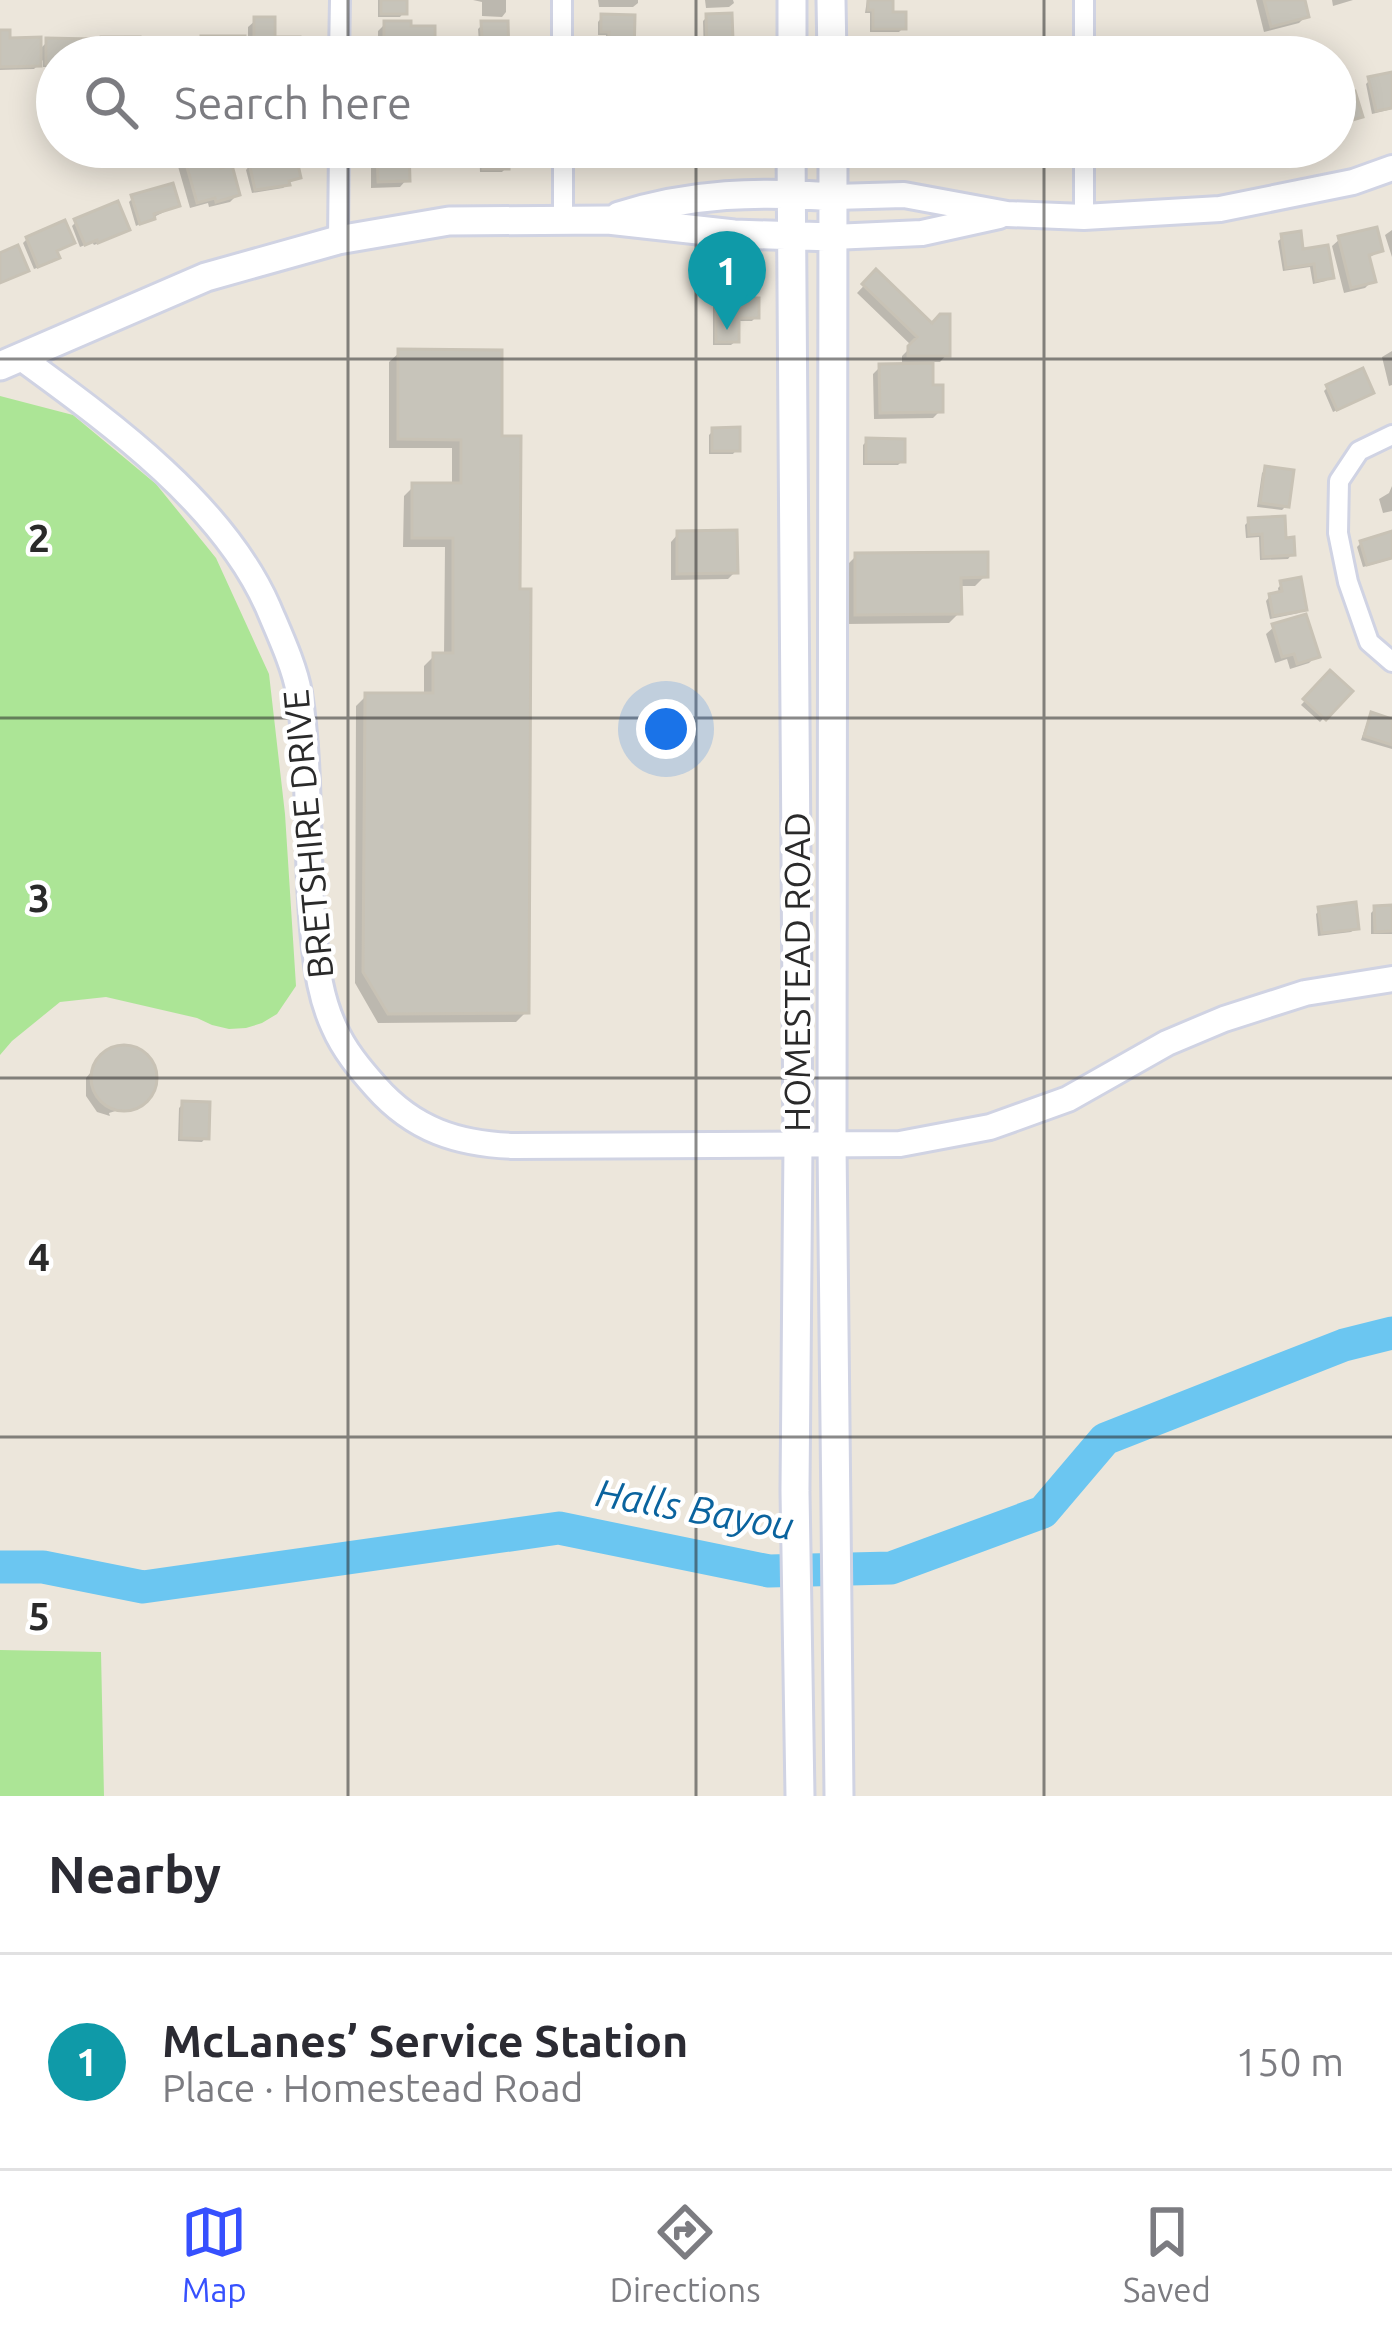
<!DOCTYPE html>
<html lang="en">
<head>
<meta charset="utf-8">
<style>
  :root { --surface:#fff; --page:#f7f7f7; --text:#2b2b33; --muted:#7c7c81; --line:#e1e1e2; --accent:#3650fe }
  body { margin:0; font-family:Ubuntu,sans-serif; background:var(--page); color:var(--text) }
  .you { position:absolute; left:666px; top:729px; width:42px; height:42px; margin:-30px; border:9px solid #fff; border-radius:50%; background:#1a73e8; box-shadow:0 0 0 18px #1a73e833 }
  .badge { display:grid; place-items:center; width:78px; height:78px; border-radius:50%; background:var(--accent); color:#fff; font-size:39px; font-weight:700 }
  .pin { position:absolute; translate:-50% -99px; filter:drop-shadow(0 3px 6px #0008) }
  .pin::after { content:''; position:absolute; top:63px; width:42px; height:36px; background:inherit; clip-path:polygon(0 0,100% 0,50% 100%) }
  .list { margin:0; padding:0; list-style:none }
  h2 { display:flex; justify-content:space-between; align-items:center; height:156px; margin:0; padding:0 48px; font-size:51px }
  h2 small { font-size:39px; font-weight:400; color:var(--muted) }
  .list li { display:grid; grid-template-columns:78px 1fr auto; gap:36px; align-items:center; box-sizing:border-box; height:216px; padding:0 48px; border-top:3px solid var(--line) }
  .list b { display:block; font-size:45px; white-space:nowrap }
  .list p { margin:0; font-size:39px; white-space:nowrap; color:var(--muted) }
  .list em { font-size:39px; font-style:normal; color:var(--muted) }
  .icon { flex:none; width:66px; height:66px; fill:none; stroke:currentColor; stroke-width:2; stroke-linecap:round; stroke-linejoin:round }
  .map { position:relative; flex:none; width:1392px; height:1796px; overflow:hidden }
  .search { position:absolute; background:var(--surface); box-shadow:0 6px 30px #0003; left:36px; right:36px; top:36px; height:132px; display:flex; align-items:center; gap:30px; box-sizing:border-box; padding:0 42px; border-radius:66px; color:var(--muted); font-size:45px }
  .sheet { height:372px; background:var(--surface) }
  nav { display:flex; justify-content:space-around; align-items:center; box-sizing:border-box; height:168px; border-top:3px solid var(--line); background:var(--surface); font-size:33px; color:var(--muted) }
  nav a { display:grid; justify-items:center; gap:6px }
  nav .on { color:var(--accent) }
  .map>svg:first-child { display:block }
  .green { fill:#ace596 }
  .shadow { fill:#0003 }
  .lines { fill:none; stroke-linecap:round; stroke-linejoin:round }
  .river { stroke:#6bc6f1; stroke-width:33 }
  .building { fill:#c7c4ba; stroke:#c8c2b5; stroke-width:3 }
  .minor-casing { stroke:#d0d3e3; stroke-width:24 }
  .tertiary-casing { stroke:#d0d3e3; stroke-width:30 }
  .secondary-casing { stroke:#d0d3e3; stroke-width:33 }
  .minor { stroke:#fff; stroke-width:18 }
  .tertiary { stroke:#fff; stroke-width:24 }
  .secondary { stroke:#fff; stroke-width:27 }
  .grid { fill:none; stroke:#2a2a2a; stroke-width:3; stroke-opacity:0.55 }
  .labels { text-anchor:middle; stroke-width:9; stroke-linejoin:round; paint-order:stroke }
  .street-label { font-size:36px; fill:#2a2a2a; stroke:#fff }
  .water-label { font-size:39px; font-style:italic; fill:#0a639e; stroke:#fff }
  .grid-label { font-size:39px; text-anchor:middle; font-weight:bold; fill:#2a2a2a; stroke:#fff; stroke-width:9; stroke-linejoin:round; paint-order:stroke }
</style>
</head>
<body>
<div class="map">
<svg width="1392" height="1796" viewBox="0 0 1392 1796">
  <rect width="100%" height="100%" fill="#ece6db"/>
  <path class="green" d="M0,396L73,415L156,484L216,558L269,674L285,814L296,986L277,1014L262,1023L246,1028L229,1029L212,1025L197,1018L106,997L60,1002L12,1041L0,1055Z
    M0,1650L101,1652L104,1796H0Z"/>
  <path class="shadow" d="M378,0H404V12L400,17H378Z
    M473,0H506V12L502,17L482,16V2Z
    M598,0H638V3L633,7H599Z
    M705,0H733L734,3L729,7L706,8Z
    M867,0H890V15L903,28L899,32H870V13H865Z
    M1256,0H1302L1306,16L1299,23L1264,32Z
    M1332,0H1353L1333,6Z
    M602,17L630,57H606V35H598V22Z
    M707,17L730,44L735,57H704L703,21Z
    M256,20L272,40L297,57H248V27Z
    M385,24L408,29L432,40L425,47L407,48V57H372V49L378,43V31Z
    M483,24L506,57H480L478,29Z
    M0,33L7,41L38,51L48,41L87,57H57V67H43V60L34,69L0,70Z
    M203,39L242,57H196L195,46Z
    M1392,75V109L1372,114L1366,84L1370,80Z
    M359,147H406L407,179L400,187L371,188V156H360Z
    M479,147H506V168L502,172H480Z
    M599,147H631L630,157L626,161H598Z
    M1220,147H1258L1235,152L1236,161L1231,166L1222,167Z
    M184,156L210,164L237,195L230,202L209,207L208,203L190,208L177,163Z
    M250,165L298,177L283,188L252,193L246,170Z
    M133,198L176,206L136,226L129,202Z
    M76,222L122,233L94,245L92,242L80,247L72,226Z
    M1392,230V257L1385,235Z
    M1283,237L1301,252L1330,277L1326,281L1313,284L1310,267L1283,271L1278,241Z
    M27,239L71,243L55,252L57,258L53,262L34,269L23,243Z
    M1340,239L1380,251L1367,259L1372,281L1365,288L1344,293L1332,246Z
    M876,273L947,354L940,362H930V388L940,411L933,418L874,419L873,374L880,367L902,366V356L912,346L857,293Z
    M717,301L756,317L752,321H736V341L731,345H713V305Z
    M1392,351V385L1389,386L1382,357Z
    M400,352L499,439L517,592L526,1012L516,1022L378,1023L355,983L356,706L366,696H424V666L434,656H444L445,547H403L404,496L414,486H452V448H389V362Z
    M1328,387L1367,396L1333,412L1324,391Z
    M713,431L737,449L733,454H709V435Z
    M867,441L902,461L898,465H863V445Z
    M1266,469L1286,506L1282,510L1257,507L1262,473Z
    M1392,486V511L1383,513L1379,499L1389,493Z
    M1249,521L1283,541L1292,554L1288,559L1260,560L1259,537L1246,538L1245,525Z
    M678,534L735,572L728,579L671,580V542Z
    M1392,535V559L1363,567L1357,547L1361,543Z
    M856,556L985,576L975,586H958L959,613L949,623L846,624V566Z
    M1282,584L1304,609L1299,613L1270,619L1266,601L1270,596L1279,595L1278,588Z
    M1274,627L1316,656L1309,663L1290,669L1287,659L1275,663L1266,634Z
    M1330,674L1349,692L1320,722L1301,705Z
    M1372,716L1392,721V749L1361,740L1368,720Z
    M1392,908V934H1371V913L1375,909Z
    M1320,910L1356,928L1351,932L1318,936L1316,914Z
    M124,1048L142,1054L153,1069V1088L142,1103L109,1113L110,1116L97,1112L86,1096V1078L106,1054Z
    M183,1104L206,1137L202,1142L178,1141L179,1108Z"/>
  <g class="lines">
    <path class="river" d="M0,1567H43L143,1587L559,1528L769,1571L891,1568L1043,1512L1105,1439L1344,1345L1392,1333"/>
  </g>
  <path class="building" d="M381,0H407V14H381Z
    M868,0H893V12H906V29H873V10H868Z
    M1264,0H1305L1309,17L1271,27Z
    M732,13L733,40H739V57H707L706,14Z
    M601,14L635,15L634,57H608L609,32H601Z
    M254,17H275V37H300V57H254Z
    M384,21H411V26H435V41L410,42V57H378V39H384Z
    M481,21H508L509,57H483Z
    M0,30H10V38L41,37V66L0,67Z
    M201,36H245V57H202Z
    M101,37H140L139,57H101Z
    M46,38L90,39V57H57V64H46Z
    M871,44L906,45V57H871Z
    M1392,72V108L1376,111L1368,77Z
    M1355,91L1363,117L1335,125V97Z
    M204,147H209L213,161L219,159L221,168L232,165L240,195L216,202L215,198L197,203L183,153Z
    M365,147H409L410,181L378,182L377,150H366Z
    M482,147H509V169H483Z
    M601,147H634L633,159L601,158Z
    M295,151L301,178L289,181L290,185L255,190L249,163Z
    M173,183L180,206L154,214L155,219L140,224L131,195Z
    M118,201L130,230L98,243L97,240L85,245L74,219Z
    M65,220L75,243L57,251L60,258L38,267L26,237Z
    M1377,227L1383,251L1369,255L1376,282L1351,288L1338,236Z
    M1301,231L1303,249L1328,245L1334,278L1316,281L1314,264L1286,268L1281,234Z
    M18,245L29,271L0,283V253Z
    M876,269L932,323L940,314H950V356H908V346L917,337L862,284Z
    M716,298H759V318H739V342H716Z
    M398,349L502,350V436H521L520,589H531L529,1013L388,1014L363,972L365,693H433V653H453V538H412V483H461V440L398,439Z
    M933,363V385H943V412L880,413L879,364Z
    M1363,368L1374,393L1337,410L1326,385Z
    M740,427V451H712V428Z
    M866,438L905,439V462H866Z
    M1265,466L1294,470L1289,507L1260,503Z
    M1285,516L1286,538L1294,537L1295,555L1263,557L1262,534L1249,535L1248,518Z
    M737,530L738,573L677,574V531Z
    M1392,531V558L1367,565L1360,541Z
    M988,552V577L961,578L962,614L855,615V553Z
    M1301,577L1307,610L1273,616L1269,594L1282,591L1280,581Z
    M1306,614L1320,657L1297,664L1294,654L1282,657L1272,624Z
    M1330,670L1353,691L1326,720L1303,699Z
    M1371,712L1392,719V745L1364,736Z
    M1356,902L1359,929L1322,933L1318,907Z
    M1392,905V931L1375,932L1374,906Z
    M91 1078a33 33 0 1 1 66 0a33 33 0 1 1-66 0Z
    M182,1101L210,1102L209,1139L181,1138Z"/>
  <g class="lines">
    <g class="minor-casing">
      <path id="minor" d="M562,0V57
        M1084,0V57
        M339,57L340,0
        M563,147V219
        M1084,147V217
        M338,240L339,147
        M1392,435L1359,451L1339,481L1338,533L1348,582L1369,642L1392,662"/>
    </g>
    <g class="tertiary-casing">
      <path id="tertiary" d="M834,197L904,195L1007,214L1084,217L1220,209L1353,182L1392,168
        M833,237L922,233L999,216
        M20,357C109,422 222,503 268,607C278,631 295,667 299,693C312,774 305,857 314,939C317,970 321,999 334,1027C344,1050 360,1069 376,1087C414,1130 458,1144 514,1146L900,1144L990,1127L1068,1099L1167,1043L1224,1019L1305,993L1392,979"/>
    </g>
    <g class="secondary-casing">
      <path id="secondary" d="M831,0L832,57
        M792,57V0
        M791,147L798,1144L795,1491L800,1796
        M833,147L832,1144L839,1796
        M619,216C691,193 760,191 834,197
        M0,366L206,277L338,240L449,221L608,220L734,234L833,237"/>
    </g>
    <use href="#minor" class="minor"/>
    <use href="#tertiary" class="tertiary"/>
    <use href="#secondary" class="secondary"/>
  </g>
  <path class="grid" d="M348,0V57M696,0V57M1044,0V57M348,147V1796M696,147V1796M1044,147V1796M0,359H1392M0,718H1392M0,1078H1392M0,1437H1392"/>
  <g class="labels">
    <g class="street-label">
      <text transform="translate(308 834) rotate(-95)" y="13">BRETSHIRE DRIVE</text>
      <text transform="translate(797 972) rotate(-90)" y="13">HOMESTEAD ROAD</text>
    </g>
    <g class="water-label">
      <text transform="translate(695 1509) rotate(10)" y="14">Halls Bayou</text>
    </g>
  </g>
  <g class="grid-label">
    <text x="39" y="552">2</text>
    <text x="39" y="912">3</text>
    <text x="39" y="1271">4</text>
    <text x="39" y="1630">5</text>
  </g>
</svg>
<div class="you"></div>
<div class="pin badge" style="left:727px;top:330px;background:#0f9aa8">1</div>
<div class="search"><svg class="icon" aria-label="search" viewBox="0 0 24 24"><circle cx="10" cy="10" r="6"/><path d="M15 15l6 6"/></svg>Search here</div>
</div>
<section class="sheet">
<h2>Nearby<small></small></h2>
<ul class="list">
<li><span class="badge" style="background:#0f9aa8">1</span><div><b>McLanes’ Service Station</b><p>Place · Homestead Road</p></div><em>150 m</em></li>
</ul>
</section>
<nav>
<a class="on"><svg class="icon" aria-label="map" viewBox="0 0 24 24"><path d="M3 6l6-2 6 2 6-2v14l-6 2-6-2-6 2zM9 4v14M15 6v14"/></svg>Map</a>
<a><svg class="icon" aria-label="directions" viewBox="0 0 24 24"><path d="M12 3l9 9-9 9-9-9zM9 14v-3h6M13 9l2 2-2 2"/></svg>Directions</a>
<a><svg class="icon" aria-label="saved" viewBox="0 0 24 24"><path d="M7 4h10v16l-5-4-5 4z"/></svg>Saved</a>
</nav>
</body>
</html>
